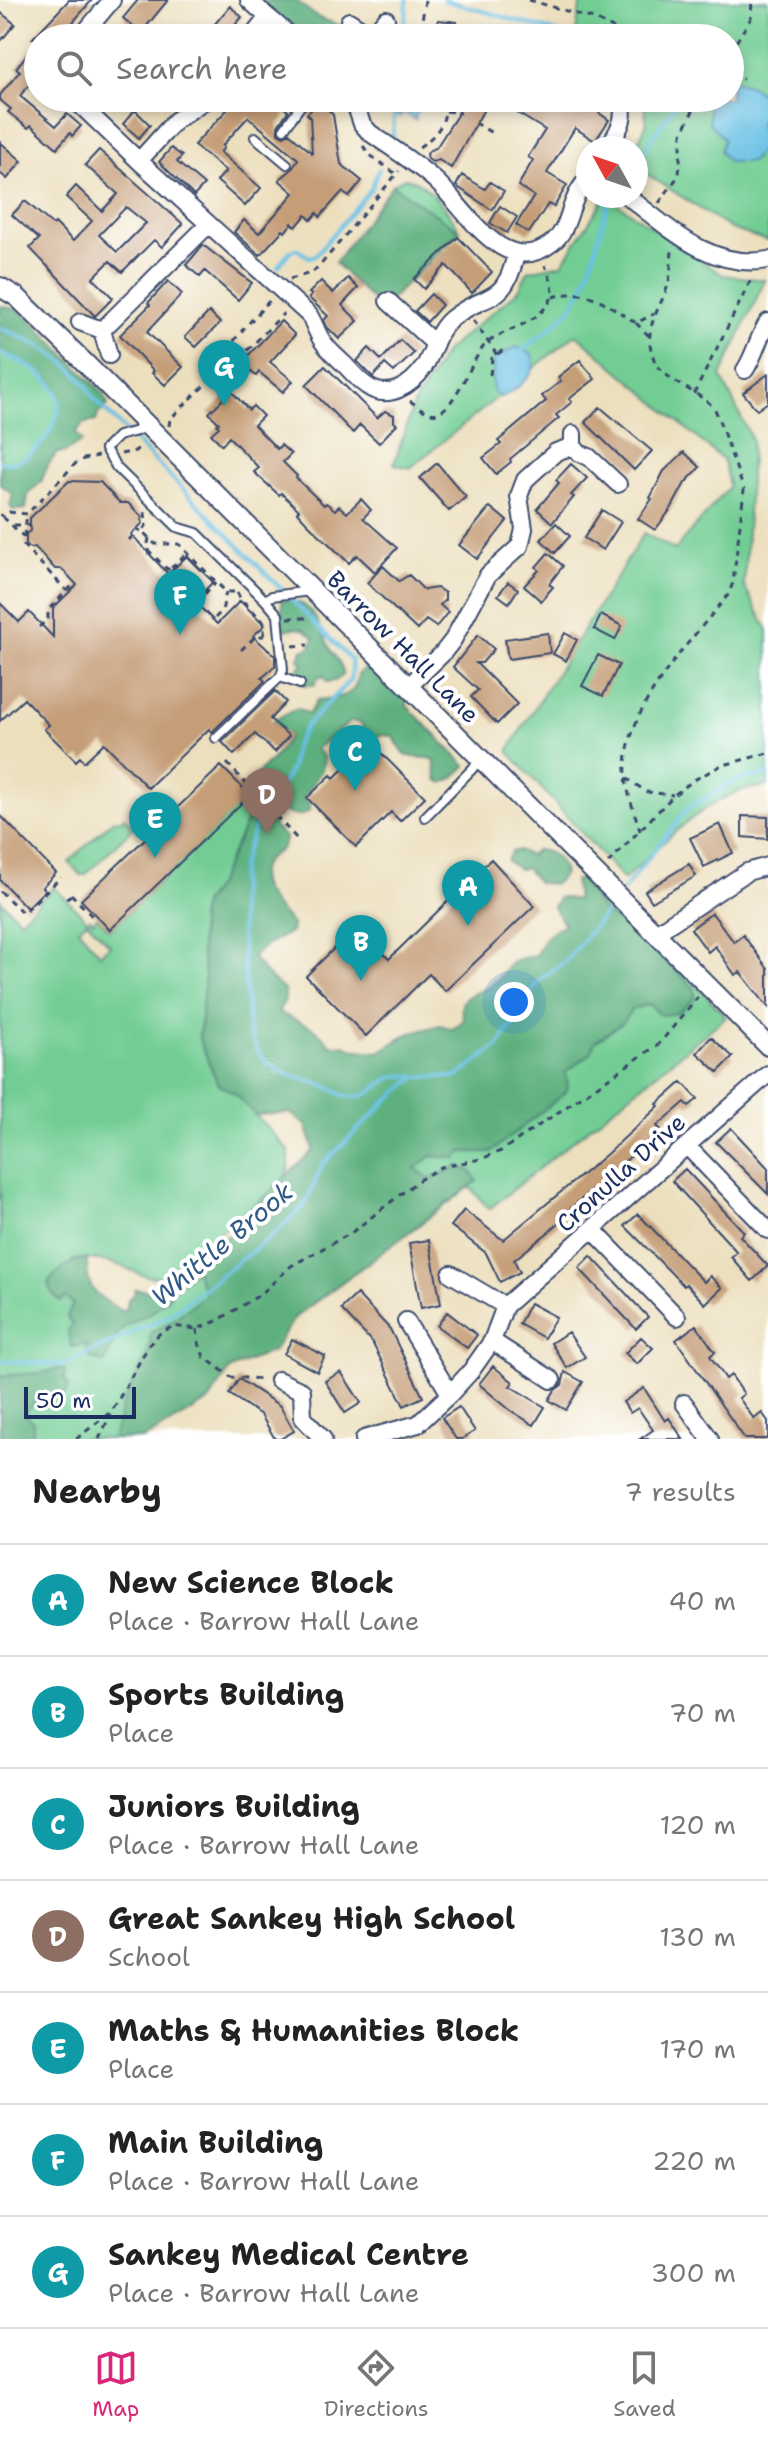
<!DOCTYPE html>
<html lang="en">
<head>
<meta charset="utf-8">
<style>
  :root { --surface:#fff; --page:#f6f6f6; --text:#222; --muted:#767676; --line:#e0e0e0; --accent:#db2777 }
  body { margin:0; font-family:"Shantell Sans",sans-serif; background:var(--page); color:var(--text) }
  .compass { position:absolute; left:576px; top:136px; width:72px; height:72px; border-radius:50%; background:var(--surface); box-shadow:0 4px 12px #0003; rotate:310deg }
  .scale { position:absolute; left:24px; bottom:20px; width:112px; box-sizing:border-box; padding-left:8px; border:4px solid #1b2f5e; border-top:0; font-size:22px; line-height:28px; white-space:nowrap; color:#1b2f5e; -webkit-text-stroke:6px #fff; paint-order:stroke }
  .you { position:absolute; left:514px; top:1002px; width:28px; height:28px; margin:-20px; border:6px solid #fff; border-radius:50%; background:#1a73e8; box-shadow:0 0 0 12px #1a73e833 }
  .badge { display:grid; place-items:center; width:52px; height:52px; border-radius:50%; background:var(--accent); color:#fff; font-size:26px; font-weight:700 }
  .pin { position:absolute; translate:-50% -66px; filter:drop-shadow(0 2px 4px #0008) }
  .pin::after { content:''; position:absolute; top:42px; width:28px; height:24px; background:inherit; clip-path:polygon(0 0,100% 0,50% 100%) }
  .list { margin:0; padding:0; list-style:none }
  h2 { display:flex; justify-content:space-between; align-items:center; height:104px; margin:0; padding:0 32px; font-size:34px }
  h2 small { font-size:26px; font-weight:400; color:var(--muted) }
  .list li { display:grid; grid-template-columns:52px 1fr auto; gap:24px; align-items:center; box-sizing:border-box; height:112px; padding:0 32px; border-top:2px solid var(--line) }
  .list b { display:block; font-size:30px; white-space:nowrap }
  .list p { margin:0; font-size:26px; white-space:nowrap; color:var(--muted) }
  .list em { font-size:26px; font-style:normal; color:var(--muted) }
  .icon { flex:none; width:44px; height:44px; fill:none; stroke:currentColor; stroke-width:2; stroke-linecap:round; stroke-linejoin:round }
  .map { position:relative; flex:none; width:768px; height:1439px; overflow:hidden }
  .search { position:absolute; background:var(--surface); box-shadow:0 4px 12px #0003; left:24px; right:24px; top:24px; height:88px; display:flex; align-items:center; gap:20px; box-sizing:border-box; padding:0 28px; border-radius:44px; color:var(--muted); font-size:30px }
  .sheet { height:888px; background:var(--surface) }
  nav { display:flex; justify-content:space-around; align-items:center; box-sizing:border-box; height:112px; border-top:2px solid var(--line); background:var(--surface); font-size:22px; color:var(--muted) }
  nav a { display:grid; justify-items:center; gap:4px }
  nav .on { color:var(--accent) }
  .map>svg:first-child { display:block }
  .green { fill:#72cd94; stroke:#467e79; stroke-width:2; fill-rule:evenodd }
  .forest { fill:#5db07e; stroke:#3c706e; stroke-width:2 }
  .water { fill:#67c0e4; stroke:#4178a1; stroke-width:2 }
  .lines { fill:none; stroke-linecap:round; stroke-linejoin:round }
  .stream { stroke:#67c0e4; stroke-width:4 }
  .building { fill:#c59d77; fill-rule:evenodd }
  .service-casing { stroke:#3a496c; stroke-width:12 }
  .minor-casing { stroke:#3a496c; stroke-width:20 }
  .tertiary-casing { stroke:#3a496c; stroke-width:22 }
  .path { stroke:#3a496c; stroke-width:3; stroke-dasharray:6 6; stroke-linecap:butt }
  .service { stroke:#fff; stroke-width:8 }
  .minor { stroke:#fff; stroke-width:16 }
  .tertiary { stroke:#fff; stroke-width:18 }
  .labels { text-anchor:middle; stroke-width:8; stroke-linejoin:round; paint-order:stroke }
  .street-label { font-size:24px; fill:#1b2f5e; stroke:#fff }
  .water-label { font-size:26px; font-style:italic; fill:#325a86; stroke:#fff }
</style>
</head>
<body>
<div class="map">
<svg width="768" height="1439" viewBox="0 0 768 1439">
  <rect width="100%" height="100%" fill="#fff"/>
  <filter id="ink" filterUnits="userSpaceOnUse"><feTurbulence type="fractalNoise" baseFrequency=".0125" numOctaves="2"/><feDisplacementMap in="SourceGraphic" scale="16" xChannelSelector="R" yChannelSelector="G"/><feConvolveMatrix kernelMatrix="1 2 1 2 8 2 1 2 1" color-interpolation-filters="sRGB"/></filter>
  <filter id="wash" filterUnits="userSpaceOnUse"><feTurbulence type="fractalNoise" baseFrequency=".006" numOctaves="4" result="noise"/><feDisplacementMap in="SourceGraphic" scale="32" xChannelSelector="R" yChannelSelector="G"/><feGaussianBlur stdDeviation="1.8" result="paint"/><feColorMatrix in="noise" values="0 0 0 0 0 0 0 0 0 0 0 0 0 0 0 0 0 1.4 0 .05"/><feComposite in="paint" operator="in"/></filter>
  <g filter="url(#wash)">
    <rect width="100%" height="100%" fill="#ecdfbd"/>
    <path class="green" d="M581,0H768V241L731,229L636,167L635,148L647,123L643,98H730V38H575Z
      M404,178C427,180 450,213 460,231L392,185Z
      M606,196L723,275L765,280L721,376L752,440L744,586L768,630V786C758,788 747,788 737,792C692,810 658,848 624,880L508,751L644,533L675,550L729,487L724,461L576,334L410,468L394,464L413,406L446,351L519,290L528,271L562,264Z
      M0,353C20,360 51,375 58,397C65,419 35,460 12,463C8,464 4,462 0,462Z
      M249,795L256,802L217,885L204,902L200,919L201,952L205,976L199,1039L218,1084L236,1094L289,1151V1167L284,1181L167,1275C149,1281 135,1271 118,1265C103,1260 88,1258 73,1260L106,1331L153,1310L321,1150L445,1052L612,893L726,1017L489,1209L470,1187L295,1317L273,1351L230,1369L209,1401L143,1439H0V900L20,920L54,887L87,920L90,918L93,921L97,917L110,930ZM87,921L110,945L100,954L78,929Z
      M124,817L134,827L85,875H81L69,862L113,820H121Z"/>
    <path class="forest" d="M255,0H295L317,17L352,30L357,38H299Z
      M392,185L460,231L381,309L335,263Z
      M0,306L15,309L27,316L104,394L108,405L98,414L96,421L84,423L75,433L82,441L66,452L57,453L48,465L41,482L28,494L26,509L13,510L10,506L13,494L0,484V462C4,462 8,464 12,463C35,460 65,419 58,397C51,375 20,360 0,353Z
      M282,600C317,599 318,628 332,652C337,661 343,664 343,675L335,681L327,682L324,676L318,678L314,685H304L298,678V669L303,664L299,659L302,650L310,648L314,637L303,629L292,628L282,631Z
      M367,666L391,690L399,686L410,698L406,705L466,766L452,779L443,783L437,780L434,759C406,755 408,763 393,736L380,735L374,741L367,740L361,723L351,721L316,749L324,758L322,770L303,798L310,804L309,811C299,819 290,816 281,809L274,810V827L285,837C285,849 278,851 270,857C244,880 276,907 292,924L291,932L269,943L252,957L266,974L285,991V1000L278,1012L315,1029L331,1045H344L357,1050L379,1052L408,1034L440,1025L453,1029L464,1020C454,992 477,996 491,985C514,967 499,960 536,956C542,938 548,933 564,924L553,907L559,897L577,900L574,881L581,879L605,914L646,935L660,956L694,988L695,998L678,1013L660,1015L650,1004L632,1009L622,1023L595,1042L591,1053L565,1073L568,1084L566,1092L491,1152H462L457,1158L432,1156L415,1168L430,1179L458,1166L471,1171L477,1181L295,1317L273,1351L230,1369L209,1401L143,1439H113L123,1403L149,1352L151,1332L173,1320L205,1295L191,1259L218,1239L237,1233L253,1208L314,1150L306,1125L290,1113L255,1115L236,1094L218,1084L199,1039L205,976L201,952L200,919L204,902L217,885L256,802L262,795L250,781L277,754L289,736L272,721L297,708L309,714L317,700C328,698 347,699 354,688C360,676 353,677 367,666Z
      M518,850L530,856L536,850C550,850 562,859 564,874L555,884L538,883L526,868L518,869L507,861L511,852Z
      M87,1258C86,1293 95,1293 121,1311L127,1308L128,1299L134,1295L135,1289L149,1291L154,1288H162L170,1297L153,1311L125,1326L117,1336L104,1363L91,1358L86,1352L87,1344L71,1347L68,1330L73,1325L67,1317L73,1304L65,1297L60,1302L53,1294L48,1282C61,1269 68,1261 87,1258Z
      M57,1369L65,1370L64,1378L69,1387L63,1395L33,1403L25,1414L33,1422V1436L36,1439H9L7,1437L0,1439V1376L41,1373Z"/>
    <path class="water" d="M730,79L753,87L767,99L768,111L759,123L765,143L751,162H729L720,151L724,139L709,123V98H730Z
      M385,98H406L418,109L415,120L404,112L400,116C389,116 387,108 385,98Z
      M516,347L532,354C533,359 535,364 533,369C529,380 511,394 500,397L494,393L492,384L494,359Z"/>
    <g class="lines">
      <path class="stream" d="M444,0L577,38
        M398,38L406,17L407,0
        M393,138L394,116
        M636,163L679,98
        M278,267L289,252L296,249L309,257L315,256L371,189L379,169
        M0,328C36,342 76,362 94,399L351,660L352,669L350,680L306,726L294,748L291,768L279,790L260,813L241,866L239,904L249,1031C262,1074 287,1072 325,1086C335,1089 342,1098 354,1097C380,1096 381,1069 416,1077
        M523,350C540,335 562,322 574,303C594,272 597,235 609,201
        M0,353C20,360 51,375 58,397C65,419 35,460 12,463C8,464 4,462 0,462
        M623,891L687,809L734,781L768,774
        M0,1361L62,1365L168,1316L273,1235L305,1205L323,1164L388,1100L416,1077H457L499,1045L538,981L565,962L615,901"/>
    </g>
    <g id="blocks">
      <path class="building" d="M69,0H92L73,22L77,25L65,38H33Z
        M138,0H168L141,33L123,18Z
        M230,6L242,17L224,38H203Z
        M0,12L15,24L0,42Z
        M438,20L457,22L456,38H436Z
        M38,41V74L20,96L56,126L67,114L81,126L72,136L70,133L57,148L31,125L28,128L8,112L11,109L0,100V95L20,71L16,68Z
        M238,98H272L288,111L278,126V133L284,136L289,133L312,153L310,117L307,114L320,100L333,115L341,164L362,181L349,197L342,192L320,217L317,213L311,220L306,215L296,227L292,223L285,232L283,230L260,255L234,232L244,220L259,233L294,193L279,180L292,169L298,159L248,117L222,146L224,148L220,152L261,188L245,206L217,181L226,171L194,145Z
        M456,98H480L483,111L451,168L439,160L432,162L428,159L427,154L430,150L436,148L459,112Z
        M493,98H518L534,108L541,98H609L599,113L609,120L595,141L575,128L547,173L567,185L554,207L548,204L529,233L516,225L534,196L518,186L533,160L528,157L545,130Z
        M135,110L150,125L139,138L123,124Z
        M0,142L22,161L7,179L0,173Z
        M171,148L182,156L177,162L204,185L194,196L159,162Z
        M99,150L183,224L162,247L154,240L122,272L110,261L93,278L113,298L95,316L30,248L39,239L12,215L25,201L53,225L55,223L73,241L92,221L66,197L76,186L102,211L118,194L85,165ZM126,207L146,223L117,252L99,235Z
        M462,175L485,189L490,182L504,191L492,210L456,186Z
        M500,206L517,217L507,233L490,223Z
        M458,237L492,272L472,293L446,265L424,289L414,279Z
        M203,245L252,283L238,300L205,271L200,277L186,265Z
        M348,278L358,288L342,305L358,321L339,339L327,327L324,320L328,316L309,298L312,295L309,293L321,281L333,293Z
        M168,281L182,294L147,332L183,367L165,385L152,373L154,371L120,335L150,305L148,303Z
        M431,294L442,305L427,322L415,311Z
        M209,312L220,323L196,347L185,337Z
        M281,321L295,335L270,362L293,381L283,392L259,372L256,376L241,363Z
        M400,340L414,353L394,372L385,364L373,377L357,361L369,348L381,360Z
        M580,360L595,379L569,399L572,402L556,415L559,418L510,459L511,462L496,474L483,458L501,444L498,441L546,401L542,396L561,381L558,377Z
        M325,366L377,418L385,411L394,415V422L397,424L379,443L360,425L353,433L306,385Z
        M768,374V402L757,410L743,393Z
        M231,391L249,410L253,406L263,416L254,425L277,449L281,445L291,454L283,462L297,476L296,478L324,505L326,503L335,510L339,506L347,513L361,499L371,510L363,518L397,548L375,572L357,555L349,563L307,523L297,512L299,510L281,493L279,495L254,472L259,468L229,437L222,445L211,434L219,427L217,425L219,423L209,413Z
        M600,407L652,451L634,470L585,422Z
        M684,452L700,467L685,483L671,509L655,530L638,519L652,499L650,498L664,471Z
        M437,463L466,497L449,511L420,478Z
        M571,464L587,478L571,495L574,497L552,523L537,509L559,483L556,480Z
        M69,481L100,482L120,503H128L142,517V524L131,534L168,574L187,556L213,582L194,601L217,624L240,601L265,625L253,636L275,656V666L262,678L265,681L212,732L209,729L148,788L104,743L84,762L80,757L76,761L44,729L49,725L24,699L0,721V603L19,622L29,612L53,637V608L77,585L62,569H55L35,547L30,548L26,544V534L30,531V518Z
        M490,507L507,521L477,559L459,545Z
        M602,510L621,522L603,550L584,538Z
        M556,523L570,536L555,553L541,540Z
        M548,553L563,566L549,584L553,587L541,601L524,586L539,570L536,567Z
        M383,566L399,581L409,575L424,590L437,588L445,593V600L440,605L448,612L436,627L426,620L417,630L367,583Z
        M508,582L518,589L509,603L498,595Z
        M601,615L622,626L615,640L594,629Z
        M548,633L550,653L508,659L505,639Z
        M565,633L577,640L566,661L553,654Z
        M478,635L494,649L482,663H476L517,704L497,724L471,697L478,690L453,667Z
        M598,655L619,665L603,696L582,686Z
        M275,691L286,702L270,719L289,736L275,752L255,734L234,755L222,742Z
        M370,742L425,797L400,821L391,812L356,847L307,798L331,775L334,778Z
        M221,766L250,795L110,930L81,900Z
        M0,815L56,873L42,887L45,890L27,908L0,880Z
        M742,816L768,817V839L742,837Z
        M720,824L733,853L704,867L690,838Z
        M491,859L534,906L445,991L429,974L366,1036L306,976L357,926L389,959Z
        M689,864L696,876L652,902L645,891Z
        M712,913L734,942L743,935L768,969V1007L740,972L735,975L715,946L708,952L691,929Z
        M711,1037L733,1057L718,1072L697,1053Z
        M682,1082L698,1099L689,1106L685,1102L657,1126L661,1130L563,1215L565,1217L551,1230L514,1260L520,1272L500,1282L486,1253L451,1226L464,1210L503,1240L608,1153L659,1106L657,1104Z
        M731,1128L768,1168V1194L716,1142Z
        M685,1169L744,1232L740,1236L768,1266L752,1281L731,1257L737,1252L672,1181Z
        M638,1214L704,1282L710,1276L722,1288L705,1304L686,1284L684,1286L625,1226Z
        M429,1240L441,1304L421,1308L409,1243Z
        M591,1256L648,1317L636,1329L579,1268Z
        M357,1294L390,1329L423,1397L404,1406L372,1342L341,1309Z
        M530,1303L556,1317L544,1338L519,1324Z
        M447,1312L477,1335L467,1348L437,1326Z
        M696,1325L715,1352L710,1356L726,1379L731,1375L744,1394L739,1398L754,1419L762,1413L768,1421V1439H745L676,1340Z
        M568,1332L585,1357L567,1368L551,1343Z
        M641,1337L653,1348L637,1364L625,1353Z
        M292,1339L325,1356L317,1372L284,1354Z
        M493,1366L513,1382L510,1386L545,1407L534,1425L510,1410L479,1384Z
        M341,1372L361,1403L345,1413L325,1381Z
        M565,1372L583,1382L566,1410L549,1400L555,1390L562,1385Z
        M239,1379L280,1406L294,1431L280,1439H275L261,1415L229,1394Z
        M644,1388L665,1421L669,1418L683,1439H640L653,1430L638,1408L630,1413L623,1402Z
        M459,1407L475,1431L462,1439H456L442,1418Z"/>
    </g>
  </g>
  <g filter="url(#ink)">
    <use href="#blocks" fill-opacity="0" stroke="#3a496c" stroke-width="2"/>
    <g class="lines">
      <g class="service-casing">
        <path id="service" d="M284,129L306,98
          M255,137L287,164
          M145,424L137,431L118,436L105,449L117,468L177,527L197,533L265,600L272,596L310,591
          M265,600L278,615L283,670L280,677L300,684
          M216,738L280,677
          M425,817L481,760"/>
      </g>
      <g class="minor-casing">
        <path id="minor" d="M249,0L268,17
          M349,21L372,36
          M80,38L112,0
          M251,38L268,17L293,38
          M370,38L386,19
          M73,98L139,161
          M208,98L175,121L139,161L309,315C315,324 317,334 323,342C328,350 337,357 344,364C351,371 358,380 367,386C388,401 411,386 424,367C434,351 436,332 451,319C485,291 505,308 516,253
          M353,98L362,124L370,133C392,148 416,163 436,181C465,207 504,282 553,242C567,231 568,214 575,199C578,191 583,184 588,178
          M608,148C618,131 628,118 620,98
          M627,196C670,228 710,270 768,260
          M388,301L435,344
          M80,322L102,330L109,355
          M102,330L208,225
          M745,370C755,355 758,337 768,322
          M573,434V446L579,453L589,457L618,484
          M408,687L442,654L453,640L488,575L520,546L524,529L519,496L525,480L556,452L573,446
          M656,933L747,872L768,866
          M687,1146L768,1230
          M593,1230L677,1317
          M451,1274L505,1306
          M406,1321L450,1394
          M492,1341L552,1380
          M278,1380L302,1391L303,1418L323,1439
          M684,1403L710,1439
          M364,1439L418,1424L450,1394L471,1371L492,1341L505,1306L768,1074"/>
      </g>
      <g class="tertiary-casing">
        <path id="tertiary" d="M0,287L17,297L77,355L768,1046"/>
      </g>
      <path class="path" d="M425,0L422,21L427,38
        M529,0L597,20L632,38
        M730,52L751,18L752,0
        M730,61L736,68V77
        M730,76L743,79
        M446,111L461,113
        M475,123L492,133
        M363,146L370,155L396,174
        M419,147C437,135 449,121 444,98
        M659,203L679,175L682,134L699,98
        M290,279L311,273L318,268L399,171
        M553,297C590,286 607,305 636,323L654,314
        M473,320L497,355
        M636,323L649,336
        M239,359L284,313
        M490,375L492,358L503,350
        M694,394L753,276
        M410,401C418,406 428,416 438,413C455,407 472,360 484,346C500,329 535,327 550,301C557,289 549,277 545,265
        M169,426L170,419L206,384L238,335L271,299
        M121,454L135,451L142,445
        M145,512L146,526L142,531L155,544H179L226,592H240
        M0,514L3,517L9,512L27,514L79,460L98,456
        M3,517L24,537V546L67,591
        M14,525H30
        M24,537L27,514
        M149,538L147,549L167,569H170
        M129,540L138,530L141,531
        M177,576L170,569L186,554
        M188,589L199,600L216,582
        M237,592L240,598L264,622V636
        M215,618L222,611L226,592
        M288,618H305L311,614
        M39,627L48,619V610L72,586H77
        M293,646L308,645
        M241,650L256,636H264
        M227,763L298,840
        M626,778L647,792L673,795
        M640,831C635,813 627,794 626,776C622,709 688,645 728,595L733,583L744,490L715,409C703,394 676,386 660,369C655,365 654,359 652,353C644,328 659,310 667,288C671,277 671,263 672,251
        M608,863L674,795L694,780L720,766L768,753
        M0,891L23,913L61,877
        M71,894L93,917L95,915
        M66,899L74,892
        M197,1329L199,1343L204,1357L231,1377L264,1379
        M76,1439L112,1411L149,1345L159,1334L173,1326L197,1329L217,1321L261,1294L291,1266L351,1233L419,1180L441,1167L481,1159L501,1151L659,1044L698,997
        M99,1439L111,1414"/>
      <use href="#service" class="service"/>
      <use href="#minor" class="minor"/>
      <use href="#tertiary" class="tertiary"/>
    </g>
  </g>
  <g class="labels">
    <g class="street-label">
      <text transform="translate(403 647) rotate(45)" y="8">Barrow Hall Lane</text>
      <text transform="translate(621 1173) rotate(-42)" y="8">Cronulla Drive</text>
    </g>
    <g class="water-label">
      <text transform="translate(222 1244) rotate(-40)" y="9">Whittle Brook</text>
    </g>
  </g>
</svg>
<svg class="compass" viewBox="-18 -18 36 36"><path d="M0-13l5 13h-10z" fill="#e53935"/><path d="M0 13l5-13h-10z" fill="#767676"/></svg>
<div class="scale">50 m</div>
<div class="you"></div>
<div class="pin badge" style="left:468px;top:926px;background:#0f9aa8">A</div>
<div class="pin badge" style="left:361px;top:981px;background:#0f9aa8">B</div>
<div class="pin badge" style="left:355px;top:791px;background:#0f9aa8">C</div>
<div class="pin badge" style="left:267px;top:834px;background:#8d6e63">D</div>
<div class="pin badge" style="left:155px;top:858px;background:#0f9aa8">E</div>
<div class="pin badge" style="left:180px;top:635px;background:#0f9aa8">F</div>
<div class="pin badge" style="left:224px;top:406px;background:#0f9aa8">G</div>
<div class="search"><svg class="icon" aria-label="search" viewBox="0 0 24 24"><circle cx="10" cy="10" r="6"/><path d="M15 15l6 6"/></svg>Search here</div>
</div>
<section class="sheet">
<h2>Nearby<small>7 results</small></h2>
<ul class="list">
<li><span class="badge" style="background:#0f9aa8">A</span><div><b>New Science Block</b><p>Place · Barrow Hall Lane</p></div><em>40 m</em></li>
<li><span class="badge" style="background:#0f9aa8">B</span><div><b>Sports Building</b><p>Place</p></div><em>70 m</em></li>
<li><span class="badge" style="background:#0f9aa8">C</span><div><b>Juniors Building</b><p>Place · Barrow Hall Lane</p></div><em>120 m</em></li>
<li><span class="badge" style="background:#8d6e63">D</span><div><b>Great Sankey High School</b><p>School</p></div><em>130 m</em></li>
<li><span class="badge" style="background:#0f9aa8">E</span><div><b>Maths &amp; Humanities Block</b><p>Place</p></div><em>170 m</em></li>
<li><span class="badge" style="background:#0f9aa8">F</span><div><b>Main Building</b><p>Place · Barrow Hall Lane</p></div><em>220 m</em></li>
<li><span class="badge" style="background:#0f9aa8">G</span><div><b>Sankey Medical Centre</b><p>Place · Barrow Hall Lane</p></div><em>300 m</em></li>
</ul>
</section>
<nav>
<a class="on"><svg class="icon" aria-label="map" viewBox="0 0 24 24"><path d="M3 6l6-2 6 2 6-2v14l-6 2-6-2-6 2zM9 4v14M15 6v14"/></svg>Map</a>
<a><svg class="icon" aria-label="directions" viewBox="0 0 24 24"><path d="M12 3l9 9-9 9-9-9zM9 14v-3h6M13 9l2 2-2 2"/></svg>Directions</a>
<a><svg class="icon" aria-label="saved" viewBox="0 0 24 24"><path d="M7 4h10v16l-5-4-5 4z"/></svg>Saved</a>
</nav>
</body>
</html>
